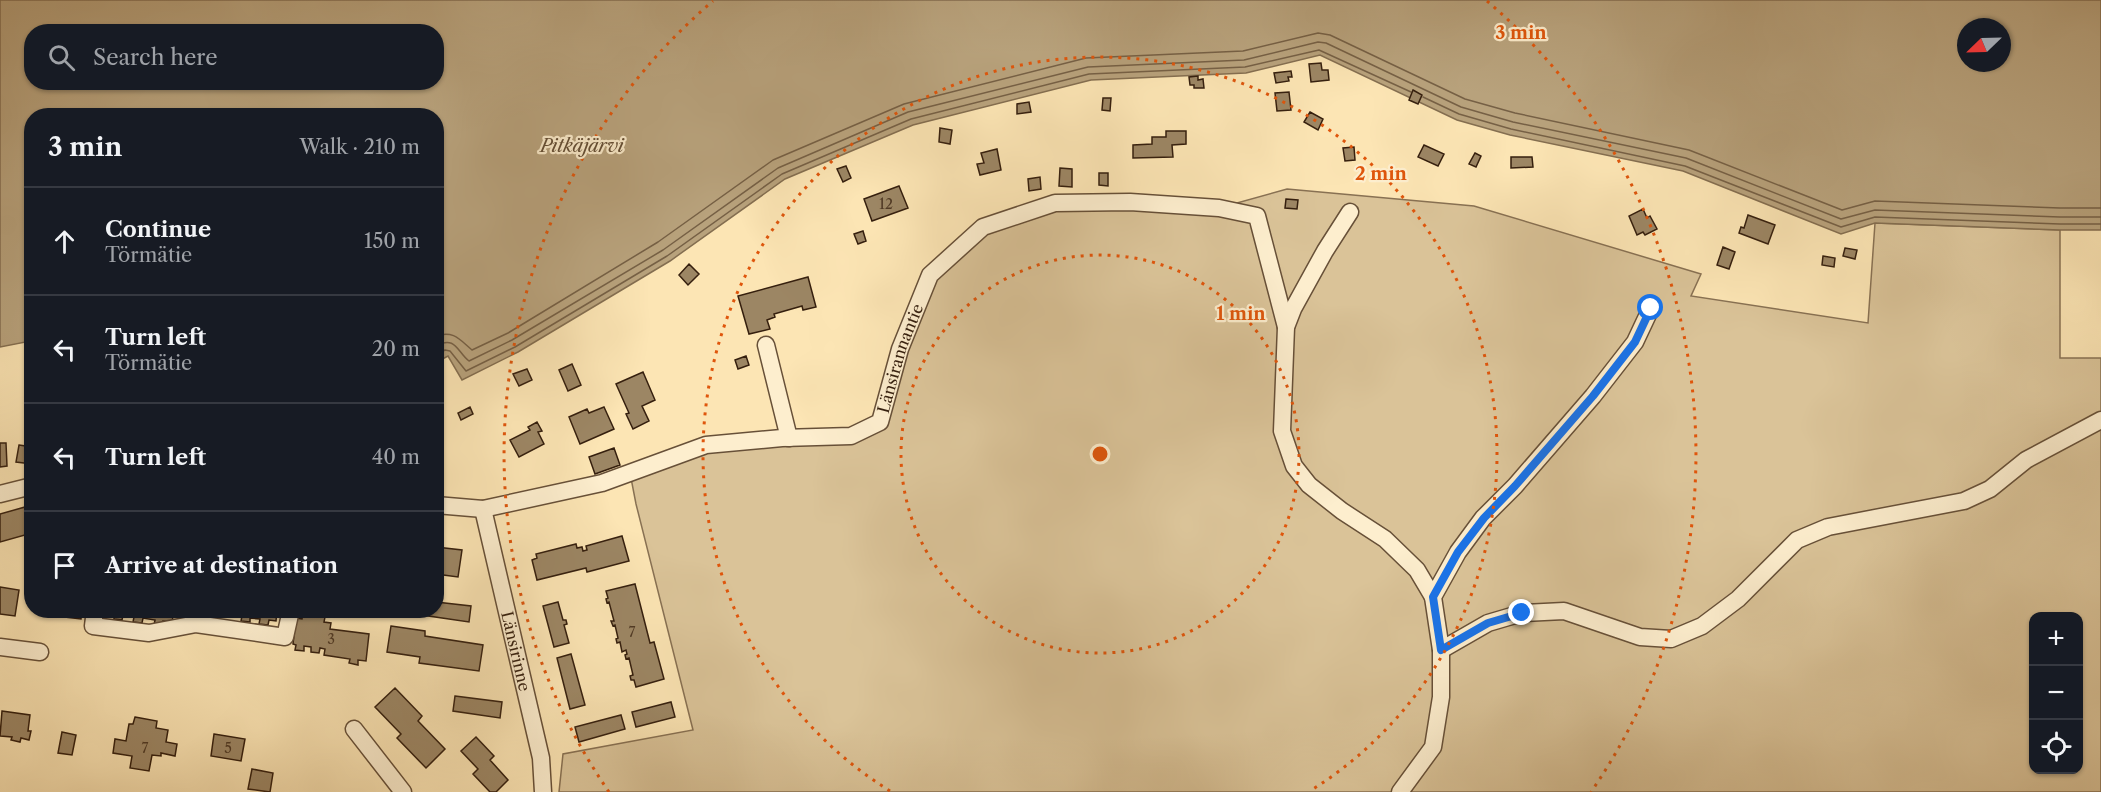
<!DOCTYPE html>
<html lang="en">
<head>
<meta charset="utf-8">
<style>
  :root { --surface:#171b24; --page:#20242c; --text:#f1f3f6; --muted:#9ea1a6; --line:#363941 }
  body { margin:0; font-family:"Libre Caslon Text",serif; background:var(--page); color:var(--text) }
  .controls { position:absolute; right:18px; bottom:18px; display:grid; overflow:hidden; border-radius:12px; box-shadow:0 2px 4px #0004 }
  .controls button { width:54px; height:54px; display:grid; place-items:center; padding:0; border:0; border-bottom:2px solid var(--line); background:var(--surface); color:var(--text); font:30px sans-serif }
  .compass { position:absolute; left:1957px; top:18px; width:54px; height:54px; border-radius:50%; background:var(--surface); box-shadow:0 2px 4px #0004; rotate:247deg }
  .stop { position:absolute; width:18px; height:18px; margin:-14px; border:4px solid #1a73e8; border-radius:50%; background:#fff }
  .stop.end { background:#1a73e8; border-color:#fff; box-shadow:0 2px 6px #0008 }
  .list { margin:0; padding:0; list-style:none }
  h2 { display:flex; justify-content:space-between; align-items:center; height:78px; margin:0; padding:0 24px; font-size:26px }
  h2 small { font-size:20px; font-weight:400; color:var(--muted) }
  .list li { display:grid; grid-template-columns:39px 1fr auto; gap:18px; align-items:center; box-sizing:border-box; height:108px; padding:0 24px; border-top:2px solid var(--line) }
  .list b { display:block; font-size:22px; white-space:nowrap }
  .list p { margin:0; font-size:20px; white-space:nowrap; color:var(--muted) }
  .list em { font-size:20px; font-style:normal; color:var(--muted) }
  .icon { flex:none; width:33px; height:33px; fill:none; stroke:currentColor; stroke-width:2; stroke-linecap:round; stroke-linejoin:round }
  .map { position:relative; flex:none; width:2101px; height:792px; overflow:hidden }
  .search { position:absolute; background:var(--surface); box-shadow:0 2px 4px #0004; left:24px; top:24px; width:420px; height:66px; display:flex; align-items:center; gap:15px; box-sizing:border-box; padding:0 21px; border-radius:24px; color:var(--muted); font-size:22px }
  .panel { position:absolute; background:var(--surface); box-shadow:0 2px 4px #0004; left:24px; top:108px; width:420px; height:510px; border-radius:24px }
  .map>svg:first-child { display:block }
  .green { fill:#dac398; stroke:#887153; stroke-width:1.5; fill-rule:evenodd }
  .water { fill:#b8a27c; stroke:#846e50; stroke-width:1.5; fill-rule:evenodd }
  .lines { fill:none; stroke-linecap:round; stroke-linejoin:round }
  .shore { stroke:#766045; stroke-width:1.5 }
  .building { fill:#9c8664; stroke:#351f0e; stroke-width:1.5 }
  .minor-casing { stroke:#675038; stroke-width:19 }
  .minor { stroke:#fdeece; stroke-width:16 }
  .route { stroke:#1a73e8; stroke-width:8 }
  .ring { fill:none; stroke:#df560c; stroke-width:3; stroke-dasharray:3 6 }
  .labels { text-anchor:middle; stroke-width:4.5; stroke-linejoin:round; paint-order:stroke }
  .number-label { font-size:14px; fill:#4f3924 }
  .street-label { font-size:16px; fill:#351f0e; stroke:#fdeece }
  .water-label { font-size:18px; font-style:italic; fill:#634d34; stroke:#fdeece }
  .centre { fill:#df560c; stroke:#fdeece; stroke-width:3 }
  .ring-label { font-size:18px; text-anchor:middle; font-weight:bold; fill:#df560c; stroke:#fdeece; stroke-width:4.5; stroke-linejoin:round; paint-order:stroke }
</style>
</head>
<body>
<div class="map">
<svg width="2101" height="792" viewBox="0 0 2101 792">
  <rect width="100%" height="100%" fill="#fce5b4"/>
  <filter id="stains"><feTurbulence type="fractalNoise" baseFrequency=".00333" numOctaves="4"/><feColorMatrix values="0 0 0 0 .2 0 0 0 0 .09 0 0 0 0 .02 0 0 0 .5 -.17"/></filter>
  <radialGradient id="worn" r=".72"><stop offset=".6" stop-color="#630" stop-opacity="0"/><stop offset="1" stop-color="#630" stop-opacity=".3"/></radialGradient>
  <path class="green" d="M1287,189L1474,206L1701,274L1691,296L1868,323L1875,223L2060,230V358H2101V792H559L563,754L693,730L636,504L630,473L693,450L851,436L880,422L930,275L983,227L1055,203L1219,208ZM2034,616H2078V770H2034Z"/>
  <path class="water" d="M0,0H2101V230H2060L1875,223L1841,234L1683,171L1510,135L1457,120L1320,55L1246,73L1091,80L913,125L785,179L670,261L518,352L462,380L448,356L437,362L436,116H32L31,341L0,347ZM1966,27H2002V63H1966ZM32,32H436V82H32Z"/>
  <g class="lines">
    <path class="shore" d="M1423,97L1459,114L1511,129L1685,166L1841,227L1875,217L2060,224H2101
      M436,336C454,330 460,340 472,350L508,333L658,242L773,160L904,104L1086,58L1243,51L1318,33L1330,35L1465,99L1515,113L1689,150L1842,210L1875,201L2060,208H2101
      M436,346C456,335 457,352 469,361L512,340L663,250L778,168L908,112L1088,67L1244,60L1318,42L1326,43L1461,107L1513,122L1686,158L1841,219L1875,210L2060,217H2101
      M436,355L445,350L450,351L466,371L515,347L667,256L782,174L911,119L1089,74L1245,67L1319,50L1411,92"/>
  </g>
  <path class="building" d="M1321,63L1322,70H1328L1329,80L1311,82L1309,64Z
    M1291,71L1292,77H1288L1289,81L1276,83L1274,73Z
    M1198,76V80L1203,79L1204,88H1194V85H1190L1189,77Z
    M1413,90L1422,95L1418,104L1409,100Z
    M1289,92L1291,110L1277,111L1275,93Z
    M1103,98H1111L1110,111L1102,110Z
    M1029,102L1031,112L1017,114V104Z
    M1310,112L1323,119L1318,130L1304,122Z
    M940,128L952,130L950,144L939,142Z
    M1166,131H1186V144L1172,145L1173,157L1133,158V145L1152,144V137H1166Z
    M1424,145L1444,154L1438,166L1418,157Z
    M1354,147L1355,160L1345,161L1343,148Z
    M997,149L1001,170L980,175L977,164L984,163L981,153Z
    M1475,153L1481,156L1476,167L1469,164Z
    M1511,157H1532L1533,167L1511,168Z
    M846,166L851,178L843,182L837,169Z
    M1060,168L1072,169V187L1059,186Z
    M1099,173H1108V186L1099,185Z
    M1040,177L1041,189L1029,191L1028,179Z
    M899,186L908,208L872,221L864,199Z
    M1286,199L1298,200L1297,209L1285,208Z
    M1643,209L1647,218L1650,216L1657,229L1645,235L1643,232L1637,235L1629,216Z
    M1748,215L1775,225L1768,244L1739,233L1741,227L1744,228Z
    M863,231L866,241L858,244L854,234Z
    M1723,247L1735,252L1729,269L1717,265Z
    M1845,248L1857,250L1855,259L1843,256Z
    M1823,256L1835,258L1834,267L1822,265Z
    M689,264L699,274L688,285L679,275Z
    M808,277L816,307L803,310L802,306L774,314L775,317L767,320L770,329L749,334L738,296Z
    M746,356L749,365L738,369L735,360Z
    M572,364L581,385L568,391L559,370Z
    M527,369L532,380L519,386L513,374Z
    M643,372L655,400L642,406L649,421L633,429L626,414L629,413L616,384Z
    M470,407L473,414L461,420L458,413Z
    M604,407L614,429L580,444L569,417L587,409L589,413Z
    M537,422L542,431L538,432L544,444L519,457L510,440L530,430L528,427Z
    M0,443H6L7,466L0,467Z
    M19,445L32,447V464L16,462Z
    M614,448L620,465L595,474L589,457Z
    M25,507L32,533L0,542V514Z
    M622,536L629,561L587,572L586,568L537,580L532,560L537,558L536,554L576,544L577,548L582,547L583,551L587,550L586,546Z
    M436,547L462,550L458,577L436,574Z
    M635,584L650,643L654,642L664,679L636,687L634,680H631L630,676L633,675L629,658L626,659L625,655L627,654L626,650L622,652L620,642L617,643L616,639L618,638L615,625L613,626L611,621H614L609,602L607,603L606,599L608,598L606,591Z
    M0,587L19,590L15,616L0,614Z
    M436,602L471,606L469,622L422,615L423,610H436Z
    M558,602L563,620H566L567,624L564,625L569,643L554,647L543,606Z
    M66,610H82L81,619L65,617Z
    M106,610H174L172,622L163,621V626L154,625L155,620L143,618L142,623L133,622L134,617L123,615L122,620L114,619V614L105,613Z
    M235,610H277L276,621L269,620L268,625L259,624L260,619L250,618V622L241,621L242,616L234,615Z
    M303,614L325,617L324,622L331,623L330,629L369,634L366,661L358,660V665L349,663L350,659L324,655L325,649L320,648L319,653L311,652V647L304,646V651L295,650L296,645L293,644L296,618L302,619Z
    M391,626L425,631V636L483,645L479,671L419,663L420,657L387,652Z
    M571,654L585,705L570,709L557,658Z
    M395,688L422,716L418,721L445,749L426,768L397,738L401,734L375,707Z
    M455,696L502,702L500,718L453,711Z
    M671,702L675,717L636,727L632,712Z
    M2,711L30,715L28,731H31L29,740L21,738L20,742L11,740L12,737L0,736Z
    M621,715L625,729L579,742L575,727Z
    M135,717L157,721L156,728L168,730L166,742L177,744L175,756L161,753V756L152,755L149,771L130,768L132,756L113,753L115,739L126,741L129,724H133Z
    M62,732L76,735L72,755L58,753Z
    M214,734L245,739L241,761L211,756Z
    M476,737L494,756L490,760L508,780L496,792H490L473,774L478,769L461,751Z
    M252,769L273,773L270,792L248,789Z"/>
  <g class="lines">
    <g class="minor-casing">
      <g id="minor">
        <path d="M1350,212L1325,251L1293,309L1286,327L1282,431L1294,466L1309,485L1342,511L1385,539L1417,570L1433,597"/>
        <path d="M766,345L789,438"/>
        <path d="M0,494L32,486"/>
        <path id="s1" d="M436,505L483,509L602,483L706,445L782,438L851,436L880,422L900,349L930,275L983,227L1055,203L1130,202L1219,208L1257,216L1286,327"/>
        <path id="s2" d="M483,509L541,758L543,792"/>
        <path d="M95,610L93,626L149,633L196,624L285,637L291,610"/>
        <path d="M0,647L40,652"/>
        <path d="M1441,650L1488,623L1522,613L1564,611L1640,637L1671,639L1702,626L1738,599L1797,540L1828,527L1964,501L1990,489L2026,460L2101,420"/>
        <path d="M354,729L403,792"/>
        <path d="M1400,792L1433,747L1441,697V650L1433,597L1458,552L1483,518L1515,486L1593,396L1635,342L1651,308"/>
      </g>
    </g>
    <use href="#minor" class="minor"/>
  </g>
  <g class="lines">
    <path class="route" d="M1522,613L1488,623L1441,650L1433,597L1458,552L1484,518L1515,486L1593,396L1635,342L1651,308"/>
  </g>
  <g class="ring">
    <circle cx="1100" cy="454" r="199"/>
    <path d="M890 791A397 397 0 1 1 1310 791"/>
    <path d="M609 792A596 596 0 0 1 713 1M1487 1A596 596 0 0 1 1591 792"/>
  </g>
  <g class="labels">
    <g class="number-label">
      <text x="886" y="209">12</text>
      <text x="632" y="637">7</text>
      <text x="331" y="644">3</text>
      <text x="145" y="753">7</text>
      <text x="228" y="753">5</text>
    </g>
    <g class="street-label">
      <text dy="6" stroke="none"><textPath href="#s1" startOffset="524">Länsirannantie</textPath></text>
      <text dy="6" stroke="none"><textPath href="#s2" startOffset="146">Länsirinne</textPath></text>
    </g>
    <g class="water-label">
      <text x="582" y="152">Pitkäjärvi</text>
    </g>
  </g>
  <circle cx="1100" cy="454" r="9" class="centre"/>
  <g class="ring-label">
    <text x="1521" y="39">3 min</text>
    <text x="1381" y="180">2 min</text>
    <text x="1241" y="320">1 min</text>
  </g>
  <rect width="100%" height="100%" filter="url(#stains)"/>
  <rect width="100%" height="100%" fill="url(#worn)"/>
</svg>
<div class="controls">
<button>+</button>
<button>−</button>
<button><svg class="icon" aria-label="locate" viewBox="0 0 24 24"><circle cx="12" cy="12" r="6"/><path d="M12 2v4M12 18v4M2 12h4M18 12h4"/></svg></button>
</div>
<svg class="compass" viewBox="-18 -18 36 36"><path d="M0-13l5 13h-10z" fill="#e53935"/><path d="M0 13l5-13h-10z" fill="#9ea1a6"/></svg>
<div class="stop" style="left:1651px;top:308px"></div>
<div class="stop end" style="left:1522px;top:613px"></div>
<div class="search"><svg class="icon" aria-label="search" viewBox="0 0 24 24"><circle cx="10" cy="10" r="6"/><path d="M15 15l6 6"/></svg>Search here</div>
<section class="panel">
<h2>3 min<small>Walk · 210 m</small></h2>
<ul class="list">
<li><svg class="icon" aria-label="ahead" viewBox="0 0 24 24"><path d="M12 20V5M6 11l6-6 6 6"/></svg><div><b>Continue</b><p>Törmätie</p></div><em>150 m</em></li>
<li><svg class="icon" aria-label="left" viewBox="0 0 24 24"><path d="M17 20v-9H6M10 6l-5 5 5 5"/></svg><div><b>Turn left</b><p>Törmätie</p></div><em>20 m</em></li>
<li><svg class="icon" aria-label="left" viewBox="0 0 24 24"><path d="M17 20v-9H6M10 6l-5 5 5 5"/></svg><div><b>Turn left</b></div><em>40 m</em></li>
<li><svg class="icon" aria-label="arrive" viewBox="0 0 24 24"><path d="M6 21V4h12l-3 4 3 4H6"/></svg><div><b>Arrive at destination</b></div></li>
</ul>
</section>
</div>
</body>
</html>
